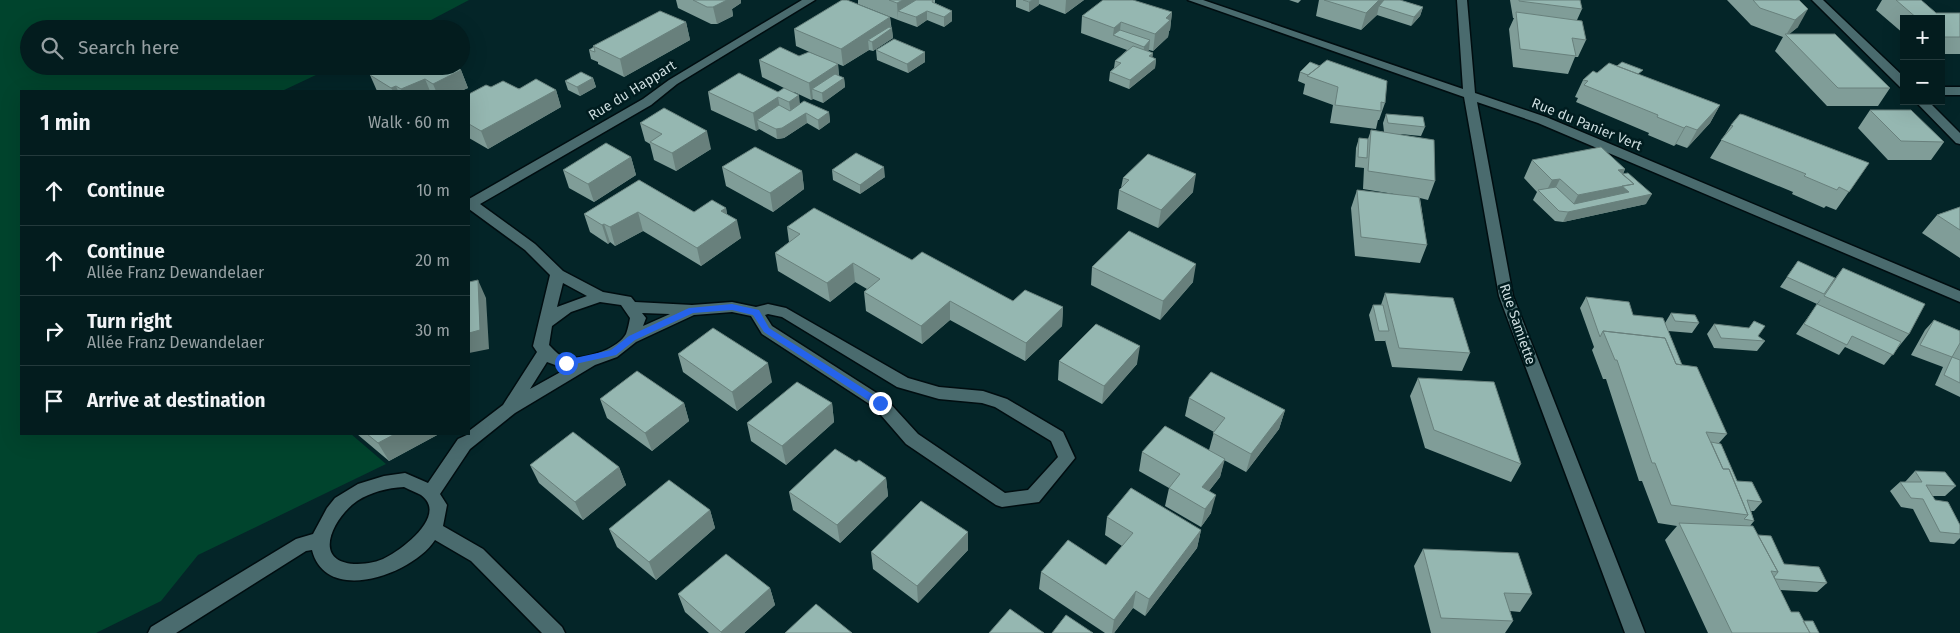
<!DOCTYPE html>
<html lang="en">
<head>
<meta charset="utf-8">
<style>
  :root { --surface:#031c1e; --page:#11292b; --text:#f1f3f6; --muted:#97a1a4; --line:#243a3c }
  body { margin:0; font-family:"Fira Sans",sans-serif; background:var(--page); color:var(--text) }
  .controls { position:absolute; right:15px; top:15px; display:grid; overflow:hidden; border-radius:0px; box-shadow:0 5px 20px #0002 }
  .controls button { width:45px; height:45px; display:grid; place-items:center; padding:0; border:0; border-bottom:1px solid var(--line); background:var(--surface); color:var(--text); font:25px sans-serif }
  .stop { position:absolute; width:15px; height:15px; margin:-11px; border:4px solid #2563eb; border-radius:50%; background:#fff }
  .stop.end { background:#2563eb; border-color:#fff; box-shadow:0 1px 5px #0008 }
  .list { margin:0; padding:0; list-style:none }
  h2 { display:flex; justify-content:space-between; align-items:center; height:65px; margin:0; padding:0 20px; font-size:21px }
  h2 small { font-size:16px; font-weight:400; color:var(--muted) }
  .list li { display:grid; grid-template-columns:32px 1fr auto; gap:15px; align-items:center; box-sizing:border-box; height:70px; padding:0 20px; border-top:1px solid var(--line) }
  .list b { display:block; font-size:19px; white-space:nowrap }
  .list p { margin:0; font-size:16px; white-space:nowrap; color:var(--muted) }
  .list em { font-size:16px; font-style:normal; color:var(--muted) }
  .icon { flex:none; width:28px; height:28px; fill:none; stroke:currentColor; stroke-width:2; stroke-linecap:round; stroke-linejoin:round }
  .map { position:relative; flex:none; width:1960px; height:633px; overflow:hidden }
  .search { position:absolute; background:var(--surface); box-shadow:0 5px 20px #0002; left:20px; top:20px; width:450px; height:55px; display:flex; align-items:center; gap:12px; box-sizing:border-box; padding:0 18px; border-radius:28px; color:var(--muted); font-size:19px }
  .panel { position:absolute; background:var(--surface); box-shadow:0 5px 20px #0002; left:20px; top:90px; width:450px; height:345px; border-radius:0px }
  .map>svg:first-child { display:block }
  .green { fill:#00442d }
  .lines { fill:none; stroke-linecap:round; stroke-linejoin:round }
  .street-casing { stroke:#000d10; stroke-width:3 }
  .street { fill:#4a6b6e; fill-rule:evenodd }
  .wall { fill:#809d98 }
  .shaded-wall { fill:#68807c }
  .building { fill:#95b7b1; stroke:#68807c }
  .route { fill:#2563eb }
  .labels { text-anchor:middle; stroke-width:5; stroke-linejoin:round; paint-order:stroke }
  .street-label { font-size:14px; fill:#ccdddf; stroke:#001c1f }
</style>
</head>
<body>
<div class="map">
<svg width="1960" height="633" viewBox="0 0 1960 633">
  <rect width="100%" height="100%" fill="#042528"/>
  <path class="green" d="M0,0H469L414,29H29V66H335L282,91H21V434H351L386,464L198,555L161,601L96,633H0Z"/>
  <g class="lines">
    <g class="street-casing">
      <path id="street" d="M802,0H815L677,84L651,105L480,204L535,244L563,271L603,292L631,297L635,302L692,305L732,302L756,307L768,304L786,308L908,378L939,387L983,391L1007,399L1063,432L1075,458L1039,502L1002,507L996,505L906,444L874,407L762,334L751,316L732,312L694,315L636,342L617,357L595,365L515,413L470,449L440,494L447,505L443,526L483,549L562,627L565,633H542L471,561L435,540C413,574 326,606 312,550L306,551L176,633H148L151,627L296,539L313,534L327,508L335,498L358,484L384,476L405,473L428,483L458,439L469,434V431L503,405L537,352L533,346L550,275L525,250L469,209V199L643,99L669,80ZM563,283L587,296L557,307ZM600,302L621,305L630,318C629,323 628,329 626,334C617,350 582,361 564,357C558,355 553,349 549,345L552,326L571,312ZM642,313L670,314L643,326L646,318ZM768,314L782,317L897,387L939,399L982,403L995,407L1051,441L1058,457L1028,490L1005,493L918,434L886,399L772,326L765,315ZM547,362L566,369L530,389ZM404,487C409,490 416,492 421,495C449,515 401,551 383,559C374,563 364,564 354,564C310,561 335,516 357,501C371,492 387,488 404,487Z
        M1188,0H1203L1463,89L1457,0H1467L1475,93L1546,117L1960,291V302L1538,123L1477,102L1513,296L1645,633H1625L1499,296L1464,97Z
        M1812,0H1823L1904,77V87H1900Z
        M1941,87H1960V95H1941Z
        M1915,101H1928L1960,133V144L1956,143Z"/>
    </g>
    <use href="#street" class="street"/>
  </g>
  <path class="wall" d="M676,0H741V3L732,9L733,16L717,24H711L678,8Z
    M858,0H935V3L952,11V21L944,27L927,20L917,27L898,20L858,4Z
    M1016,0H1084L1065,14L1039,4L1029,12L1016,7Z
    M1289,0H1301L1298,3Z
    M1319,0H1400L1423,7L1420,16L1411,26L1377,15L1361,30L1316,16Z
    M1510,0H1580L1582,9L1577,20L1586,40L1578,57H1575L1568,74L1513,67L1509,29L1514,18H1513Z
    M1727,0H1799L1798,27L1789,34L1890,88L1878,106H1827L1775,51L1783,37L1751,25Z
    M1882,0H1921L1936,13H1960V54H1941V19H1904V34L1876,10Z
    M1172,12L1170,30L1169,31L1168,37L1153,51L1149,50L1148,51L1153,53L1152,57L1156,59L1155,68L1129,89L1109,81L1110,72L1114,68L1115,61L1127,50L1081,33L1082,16Z
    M890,17L893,38L873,51L869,50L843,66L838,64L839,76L844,78L845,87L823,103L813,99L811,100L794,92L800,104L829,112L830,122L819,130L807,123L784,138L777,139L759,129L756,131L711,110L708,92H778L784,88L762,77L759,60L799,56L825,59L796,46L794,29Z
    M686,22L690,40L624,77L598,64V62L591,59L589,50L594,47L593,46Z
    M876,50L925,52V62L908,73L877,60Z
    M369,70H461L468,88L461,91H377L370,75L372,74Z
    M1300,72L1385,103L1379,120H1378L1376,129L1330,123L1333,105L1303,94L1305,84L1298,81Z
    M1597,73L1640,75L1720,105L1710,123L1687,148L1676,144L1674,146L1648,135L1649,133L1576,102L1578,98L1575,97L1583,80Z
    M593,78L596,87L580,96L568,90L565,81Z
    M491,87L556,90L561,107L488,149L469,138V94Z
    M1870,110L1944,142L1931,160H1888L1858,128Z
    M1386,114L1425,127L1421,136L1400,134L1435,181L1428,200L1420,198L1427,245L1420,263L1355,256L1351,208L1357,190L1400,195L1363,189L1364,168L1355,167L1356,148L1359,138L1368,139L1371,130L1384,132L1383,123Z
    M640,123L711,149L676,171L654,160L650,144L645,141Z
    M1731,125L1869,163L1836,210L1826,206L1824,208L1792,194L1793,192L1710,158Z
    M631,157L636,175L594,202L569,188L563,170Z
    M1532,160L1625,169L1623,174L1646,204L1563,222L1555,221L1533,200L1537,192L1524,178Z
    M722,167L802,171L804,189L773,212L726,186Z
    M832,170L885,177L860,194L833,180Z
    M1123,178L1193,192L1158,228L1117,209L1119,190L1121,188Z
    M639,180L694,212L726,208L727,214L741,238L701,266L643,231L615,246L610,242L608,244L590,232L584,214Z
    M1960,207V258L1922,233L1937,215Z
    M787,227L912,260L1013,301L1063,307L1062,326L1025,361L950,320L922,344L866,311L864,292L867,289L855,282L830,302L778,271L775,253L789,242Z
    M1798,261L1830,285L1843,268L1909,334L1884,365L1845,347L1839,355L1796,334L1821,299L1817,304L1780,287Z
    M1092,267L1193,282L1160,320L1091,285Z
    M1385,293L1470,353L1462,371L1392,367L1385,340V341H1375L1369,315L1373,305H1381Z
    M1586,297L1633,315L1682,365L1727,434L1719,443L1737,481L1762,502L1754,511H1751L1754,521L1750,526L1784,564L1827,583L1817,592L1780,590L1791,612L1819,633H1708L1665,540L1677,526L1658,523L1642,481H1639L1606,379H1603L1592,350L1594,347L1580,308Z
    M1671,313L1699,323L1692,333L1668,331L1665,323Z
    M1934,320L1960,331V397L1935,385L1943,367L1911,355L1925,330Z
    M1714,324L1765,341L1757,351L1714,348L1707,334Z
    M678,354L772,382L737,411L683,372Z
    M1059,361L1137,364L1102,404L1058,380Z
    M1418,378L1521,464L1511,482L1425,448L1410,396Z
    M1189,398L1285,410L1279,429L1246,472L1224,460L1220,477L1209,491L1211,513L1201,527L1165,506L1169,488L1139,471L1142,452L1209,450L1214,432L1185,416Z
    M600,399L684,403L689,421L652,451L607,418Z
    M832,403L834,422L786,465L751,441L747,423Z
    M357,434H439L389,461Z
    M856,462L886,478L888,496L840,543L793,510L789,492Z
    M530,465L619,467L626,485L583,520L539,483Z
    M1915,471L1956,486L1945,496H1932L1935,500L1960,525V538L1954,544L1930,542L1913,509L1901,507L1890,491L1900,482H1905Z
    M710,510L715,528L656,580L617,547L609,529Z
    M1107,517L1201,530L1197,548L1145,616L1133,608L1114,633H1105L1039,589L1041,572L1106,565L1122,546L1105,535Z
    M968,532V550L918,603L873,569L871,552Z
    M1423,549L1532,594L1520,612L1510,611L1513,621L1505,633H1431L1414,566Z
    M770,588L775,605L744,633H709L685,612L678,594Z"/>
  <path class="shaded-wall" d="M727,0H741V3L732,9L733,16L717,24L713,7Z
    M903,0H921L898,11V20L897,3Z
    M1033,0H1039V5L1029,12V2Z
    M1066,0H1084L1065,14Z
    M1379,0H1387L1379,6L1377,15L1361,30L1366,13Z
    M1423,7L1420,16L1411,26L1414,17Z
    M1808,9L1798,27L1787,36L1786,35L1795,20Z
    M927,11V20L917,27L916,17Z
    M952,11V21L944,27V17Z
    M1172,12L1170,30L1169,31L1168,37L1153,51L1155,34L1166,18Z
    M890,17L891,29L892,28L893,38L873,51L872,42L868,40L869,50L843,66L841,49Z
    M686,22L690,40L624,77L620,59Z
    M1121,22L1119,38L1113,35L1114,28Z
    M1150,40L1149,50L1143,56L1144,47Z
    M925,52V62L908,73L907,64Z
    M1153,53L1152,62L1156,59L1155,68L1129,89L1130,80L1149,56Z
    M838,64L839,81L844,78L845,87L823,103L822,93L812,89L813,99L811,100L809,83Z
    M461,70L468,88L461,91H436L433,84Z
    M593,78L596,87L580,96L577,87Z
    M425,79L430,91H402L401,89Z
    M396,86L398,91H393L391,88Z
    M556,90L561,107L488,149L481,131Z
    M799,95L801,113L792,120L789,102Z
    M778,97L781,115L757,120L759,129L756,131L753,113Z
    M1720,105L1710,123L1687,148L1697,130Z
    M829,112L830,122L819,130L818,120Z
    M806,113L807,123L784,138L777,139L776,129Z
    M1686,126L1676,144L1674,146L1684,128Z
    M707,131L711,149L676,171L672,153Z
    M631,157L636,175L594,202L588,184Z
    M884,167L885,177L860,194V185Z
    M1625,169L1618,183V170Z
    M802,171L804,189L773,212L770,193Z
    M1196,174L1193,192L1158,228L1161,210Z
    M1560,179L1551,197L1544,196L1552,180Z
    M1634,184L1652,194L1646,204L1563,222L1568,212L1570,211L1578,195Z
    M726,208L729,225L737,220L741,238L701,266L697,248L721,211Z
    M638,212L643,231L615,246L610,227Z
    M604,224L610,242L608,244L602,225Z
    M853,263L855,282L830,302L827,283Z
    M1196,264L1193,282L1160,320L1163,301Z
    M478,280L486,298L489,349L469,353V333Z
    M950,301V320L922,344L921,326Z
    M1063,307L1062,326L1025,361L1026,343Z
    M1140,346L1137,364L1102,404L1104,386Z
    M768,363L772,382L737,411L732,392Z
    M684,403L689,421L652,451L645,433Z
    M832,403L834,422L786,465L782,446Z
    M1285,410L1279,429L1246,472L1251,454Z
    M395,434H439L389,461L378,443Z
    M1225,459L1220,477L1198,505L1202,487Z
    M619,467L626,485L583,520L575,502Z
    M886,478L888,496L840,543L837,525Z
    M1216,495L1211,513L1201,527L1205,509Z
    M710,510L715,528L656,580L649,562Z
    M1201,530L1197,548L1145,616L1149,599Z
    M968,532V550L918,603L917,586Z
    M770,588L775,605L744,633H721V632Z
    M1136,591L1133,608L1114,633H1112L1114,620Z"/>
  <path class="building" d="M693,0H727L713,7H707Z
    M842,0H847L890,17L841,49L794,29Z
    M889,0H903L897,3Z
    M916,0H933L932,2L952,11L944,17L927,11L916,17L898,11Z
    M1023,0H1033L1029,2Z
    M1103,0H1133L1172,12L1166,18L1170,20L1155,34L1121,22L1114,28L1082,16Z
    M1324,0H1379L1366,13Z
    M1384,0H1400L1423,7L1414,17L1379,6Z
    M1519,0H1580L1582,9L1519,1Z
    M1753,0H1799L1808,9L1795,20L1760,8Z
    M1896,0H1921L1936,13H1960V37H1941V19H1918Z
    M660,11L686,22L620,59L593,46Z
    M1516,12L1582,21L1586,40L1572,38L1576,56L1520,49Z
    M889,27L892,28L872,42L868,40Z
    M1120,30L1150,40L1144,47L1113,35Z
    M1785,34H1835L1890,88H1838Z
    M894,39L925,52L907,64L876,50Z
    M1133,46L1153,53L1149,56L1156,59L1130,80L1110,72L1121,63L1115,61Z
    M594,47L595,52L589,50Z
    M780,47L799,56L809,52L838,64L809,83L759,60Z
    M1327,60L1387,81L1385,103L1381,102V111L1335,105L1338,87L1307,76Z
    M1310,62L1320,66L1308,75L1300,72Z
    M1622,62L1643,70L1638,74L1617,66Z
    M1609,63L1720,105L1697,130L1686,126L1684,128L1657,117L1658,115L1584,85L1588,81L1583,80L1593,71L1597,73Z
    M376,66H455L461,70L433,84L425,79L401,89L396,86L391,88L370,75L374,73L369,70Z
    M581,72L593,78L577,87L565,81Z
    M739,73L778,92L784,88L799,95L789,102L778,97L753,113L708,92Z
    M835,74L844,78L822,93L812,89Z
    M536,79L556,90L481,131L469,124V94L486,85L491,87L503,81L519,89Z
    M804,101L829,112L818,120L806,113L782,128L776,129L757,120L779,105L790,111Z
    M664,108L707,131L672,153L650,142L662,134L640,123Z
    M1870,110H1911L1944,142L1901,141Z
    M1386,114L1423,117L1425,127L1388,123Z
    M1740,114L1744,115L1869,163L1849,192L1839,187L1837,190L1804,176L1806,174L1721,140L1733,126L1731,125Z
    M1371,130L1434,140L1435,181L1368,171Z
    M1359,138L1368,139L1367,158L1358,157Z
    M606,143L631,157L588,184L563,170Z
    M755,147L802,171L770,193L722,167Z
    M1601,147L1625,169L1618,170L1634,184L1578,195L1560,179L1552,180L1532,160Z
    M856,153L884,167L860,185L832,170Z
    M1148,154L1196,174L1161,210L1119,190L1129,180L1123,178Z
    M1628,173L1652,194L1568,212L1559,211L1538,190L1556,187L1574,204L1629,192L1622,186L1634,184L1622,174Z
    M639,180L694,212L712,200L726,208L721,211L737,220L697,248L638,212L610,227L604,224L602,225L584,214Z
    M1357,190L1419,197L1427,245L1361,237Z
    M1960,207V230L1937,215Z
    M814,208L912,260L922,252L1013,301L1025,290L1063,307L1026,343L950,301L921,326L864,292L880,279L853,263L827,283L775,253L800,234L787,227Z
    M1129,231L1196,264L1163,301L1092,267Z
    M1798,261L1835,278L1824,294L1787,277Z
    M1843,268L1925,304L1909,334L1824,296Z
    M478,280L480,330L469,333V282Z
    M1385,293L1453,298L1470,353L1399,348Z
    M1586,297L1629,302L1633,315L1663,318L1682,365L1676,364L1665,338L1603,331L1600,337Z
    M1817,304L1901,342L1893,355L1852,336L1847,345L1804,324Z
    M1373,305H1383L1389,331H1379Z
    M1671,313L1695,315L1699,323L1675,321Z
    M1934,320L1960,331V343L1952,357L1920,345Z
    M1754,321L1765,326L1758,336L1765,341L1721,338L1714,324L1749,328Z
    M1096,324L1140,346L1104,386L1059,361Z
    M713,328L768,363L732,392L678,354Z
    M1603,331L1665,338L1676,364L1697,367L1727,434L1706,432L1723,469H1729L1748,515L1671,505L1655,463H1652L1617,360H1615Z
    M1952,357L1960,360V383L1944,375Z
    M637,371L684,403L645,433L600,399Z
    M1211,372L1285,410L1251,454L1213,433L1225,418L1189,398Z
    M1418,378L1494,382L1521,464L1434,430Z
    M797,382L832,403L782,446L747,423Z
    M1165,426L1225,459L1202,487L1216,495L1205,509L1169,488L1180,474L1142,452Z
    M573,432L619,467L575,502L530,465Z
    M367,434H395L378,443Z
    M1711,442L1721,444L1737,481L1752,482L1762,502L1747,500L1754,521L1744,519L1748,515L1729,469H1723Z
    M835,449L856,462L859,460L886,478L837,525L789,492Z
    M1915,471L1945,472L1956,486L1926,485L1935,500L1948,502L1960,525V534L1940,532L1923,499L1911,498L1900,482H1922Z
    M669,480L710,510L649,562L609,529Z
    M1131,488L1201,530L1149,599L1136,591L1114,620L1041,572L1068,540L1106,565L1133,533L1107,517Z
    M921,501L968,532L917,586L871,552Z
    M1679,523L1753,526L1778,572L1771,571L1791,612H1799L1810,633H1732Z
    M1758,535L1771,536L1784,564L1819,567L1827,583L1775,579L1774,577L1778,572Z
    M1423,549L1518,553L1532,594L1504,593L1513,621L1441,618Z
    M726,554L770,588L721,632L678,594Z
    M816,604L852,633H785Z
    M1010,609L1044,633H989Z
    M1066,615L1093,633H1052Z
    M1803,621H1813L1819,633H1810Z"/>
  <path class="route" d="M732,304L759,310L769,328L883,401V406H877L764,332L753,315L732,310L693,313L635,340L616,355L566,366L562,363L566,360L611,350L629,336L689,308Z"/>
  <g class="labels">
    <g class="street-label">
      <text transform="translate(632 90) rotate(-32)" y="5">Rue du Happart</text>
      <text transform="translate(1587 124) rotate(22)" y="5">Rue du Panier Vert</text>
      <text transform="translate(1518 324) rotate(71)" y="5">Rue Samiette</text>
    </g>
  </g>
</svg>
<div class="controls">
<button>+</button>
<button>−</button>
</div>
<div class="stop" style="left:566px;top:363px"></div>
<div class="stop end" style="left:880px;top:403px"></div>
<div class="search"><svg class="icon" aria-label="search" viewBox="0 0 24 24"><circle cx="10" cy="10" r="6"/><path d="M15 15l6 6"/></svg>Search here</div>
<section class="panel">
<h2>1 min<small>Walk · 60 m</small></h2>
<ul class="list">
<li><svg class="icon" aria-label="ahead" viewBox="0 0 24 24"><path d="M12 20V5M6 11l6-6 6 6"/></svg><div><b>Continue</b></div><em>10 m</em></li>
<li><svg class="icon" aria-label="ahead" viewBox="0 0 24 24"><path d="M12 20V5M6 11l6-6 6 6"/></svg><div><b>Continue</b><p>Allée Franz Dewandelaer</p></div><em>20 m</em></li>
<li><svg class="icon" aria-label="right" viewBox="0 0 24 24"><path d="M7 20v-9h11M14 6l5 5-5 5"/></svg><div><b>Turn right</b><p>Allée Franz Dewandelaer</p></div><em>30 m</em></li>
<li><svg class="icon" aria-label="arrive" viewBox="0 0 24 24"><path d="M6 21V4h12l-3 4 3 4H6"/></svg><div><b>Arrive at destination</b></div></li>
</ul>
</section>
</div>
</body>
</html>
